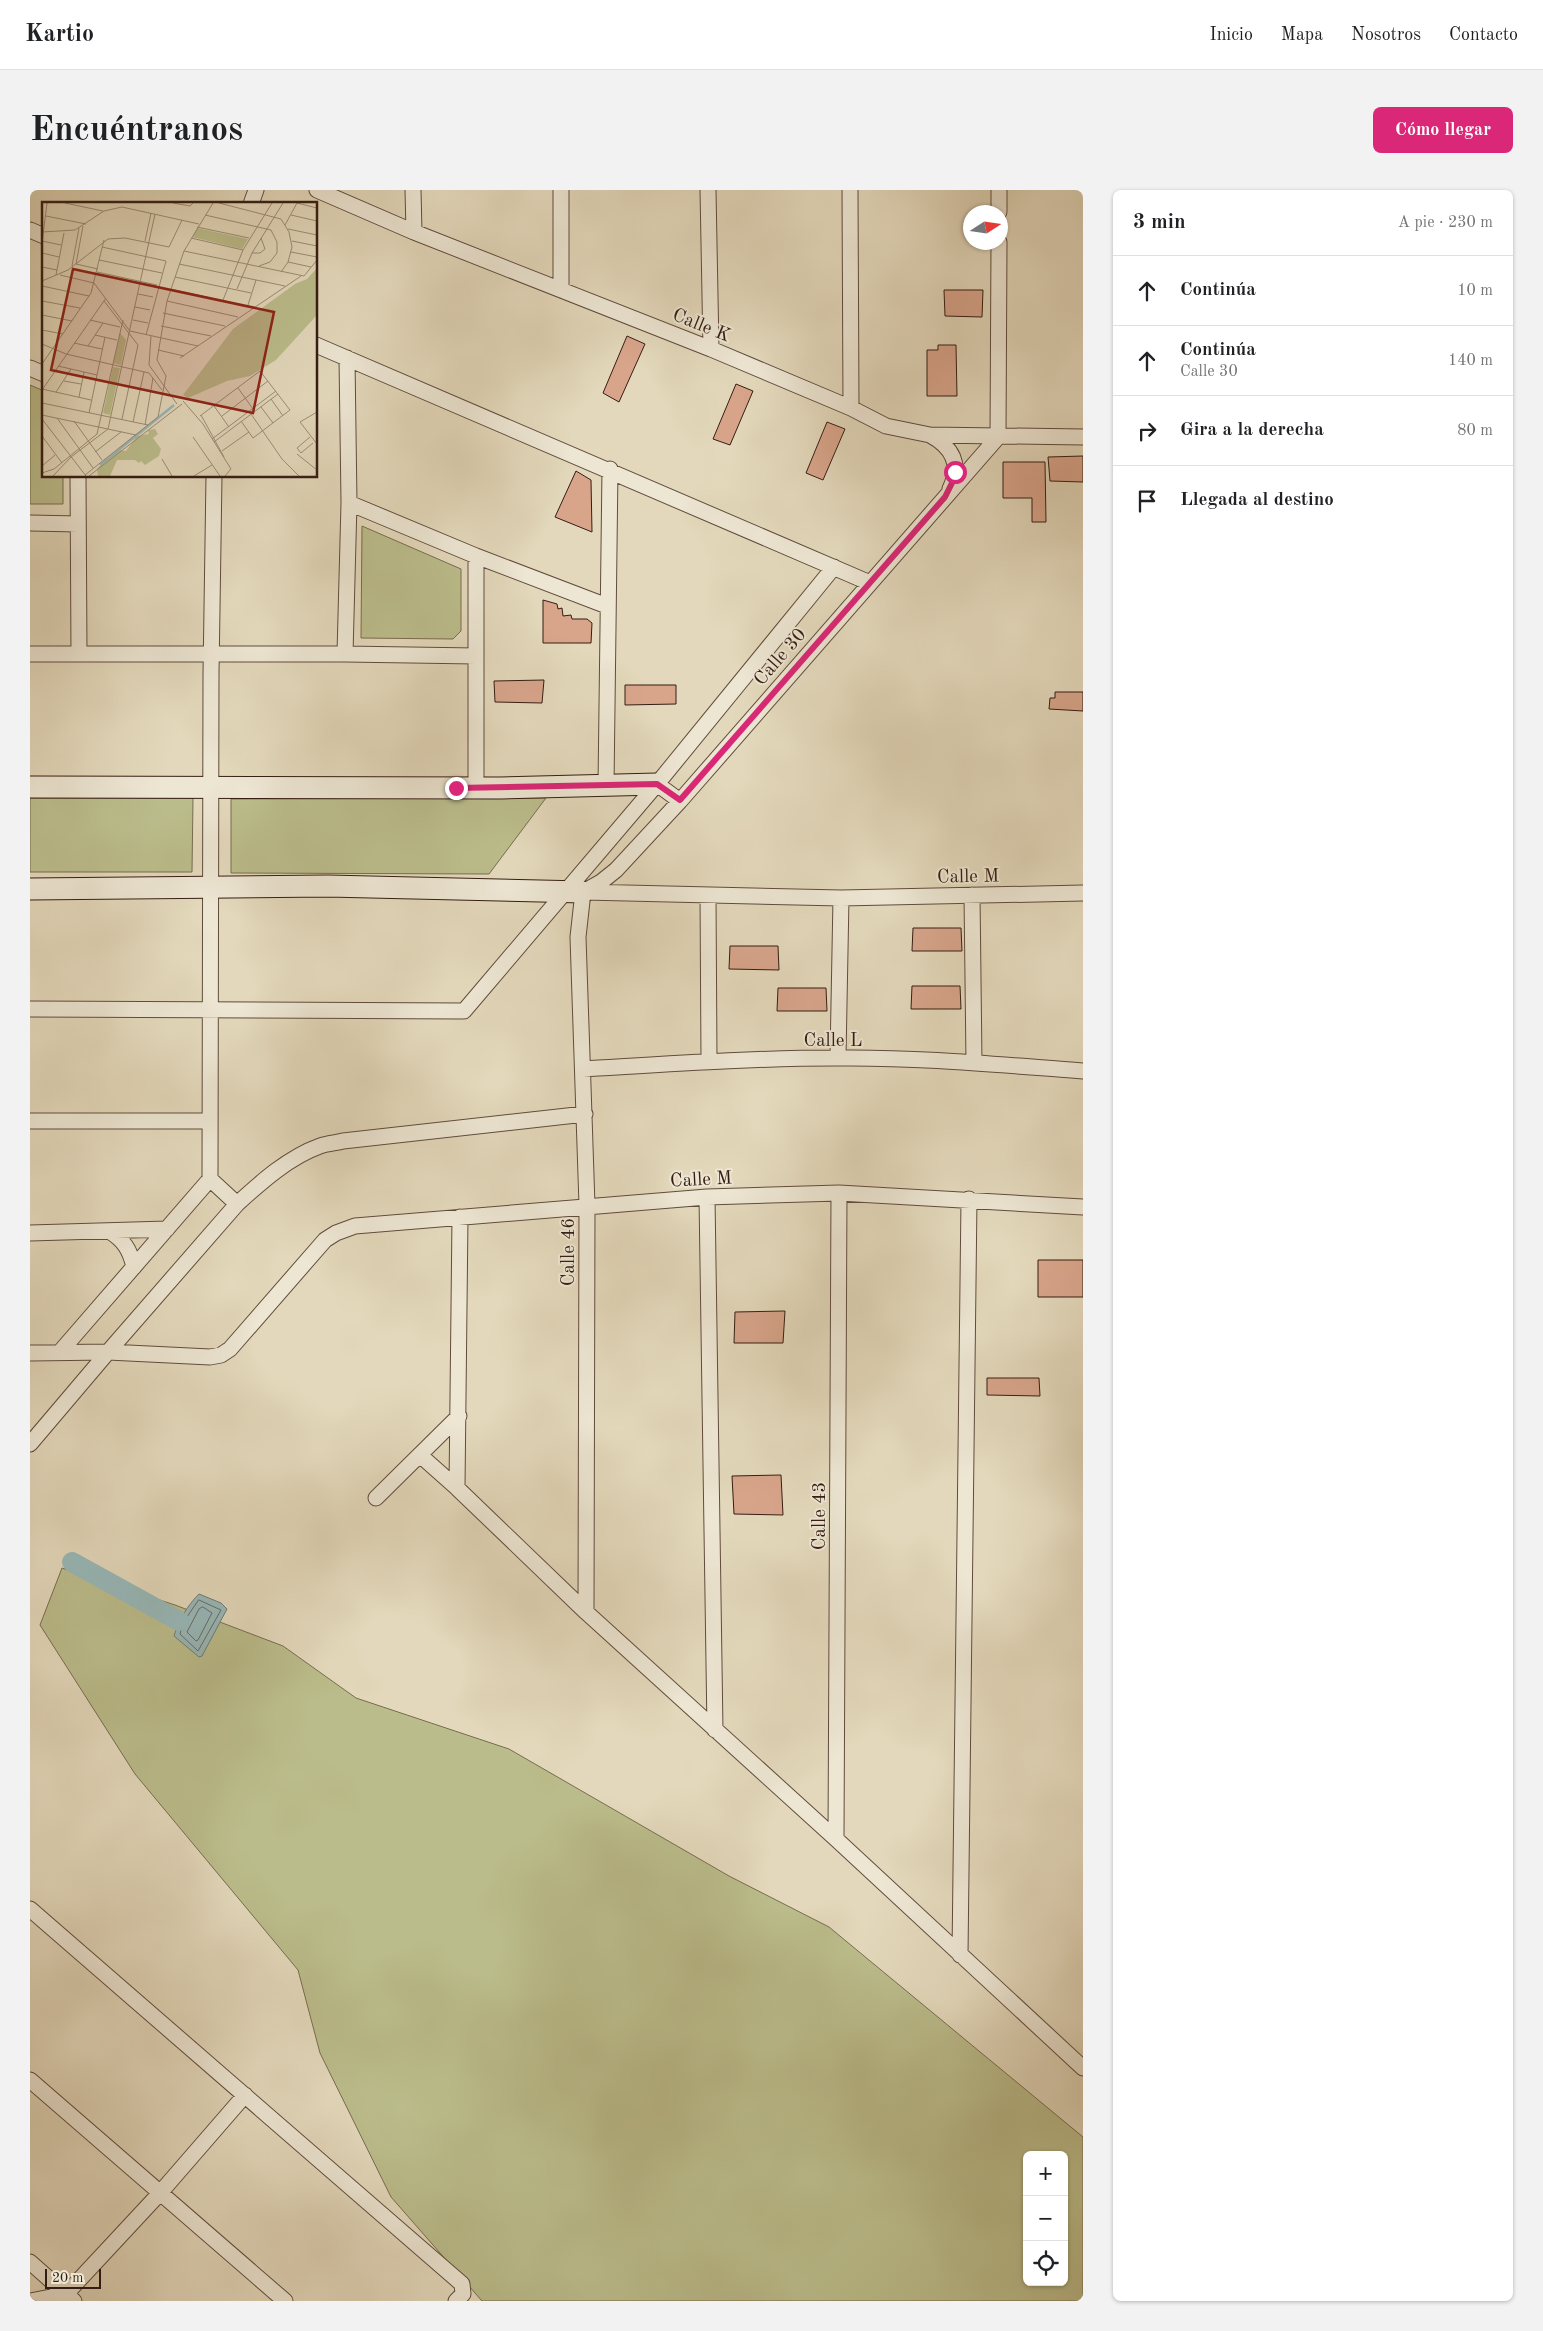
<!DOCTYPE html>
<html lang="es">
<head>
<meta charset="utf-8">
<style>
  :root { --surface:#fff; --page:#f2f2f2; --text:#202124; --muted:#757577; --line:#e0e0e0; --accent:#db2777 }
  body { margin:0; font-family:"Old Standard TT",serif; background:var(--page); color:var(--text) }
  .controls { position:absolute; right:15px; bottom:15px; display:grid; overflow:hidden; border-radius:8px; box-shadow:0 1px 4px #0004 }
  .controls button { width:45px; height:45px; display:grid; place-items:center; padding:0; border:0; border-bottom:1px solid var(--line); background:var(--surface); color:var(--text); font:25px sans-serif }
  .compass { position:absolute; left:933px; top:15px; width:45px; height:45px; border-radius:50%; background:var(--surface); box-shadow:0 1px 4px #0004; rotate:78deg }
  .scale { position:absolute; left:15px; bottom:12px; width:56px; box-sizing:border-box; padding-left:5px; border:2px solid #351d13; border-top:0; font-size:14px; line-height:18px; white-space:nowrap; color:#351d13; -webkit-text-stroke:4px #ede6d3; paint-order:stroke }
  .stop { position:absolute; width:15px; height:15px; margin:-11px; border:4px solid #db2777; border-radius:50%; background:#fff }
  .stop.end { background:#db2777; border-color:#fff; box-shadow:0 1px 5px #0008 }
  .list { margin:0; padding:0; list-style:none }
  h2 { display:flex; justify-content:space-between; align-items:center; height:65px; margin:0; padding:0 20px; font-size:21px }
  h2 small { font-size:16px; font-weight:400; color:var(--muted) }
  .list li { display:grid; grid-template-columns:32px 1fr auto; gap:15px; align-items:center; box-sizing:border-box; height:70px; padding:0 20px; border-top:1px solid var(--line) }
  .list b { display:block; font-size:19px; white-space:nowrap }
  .list p { margin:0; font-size:16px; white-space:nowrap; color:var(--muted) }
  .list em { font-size:16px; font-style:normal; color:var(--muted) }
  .icon { flex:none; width:28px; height:28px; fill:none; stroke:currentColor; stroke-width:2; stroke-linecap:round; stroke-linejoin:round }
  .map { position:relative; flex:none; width:1053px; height:2111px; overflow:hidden; border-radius:8px }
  header { display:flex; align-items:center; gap:30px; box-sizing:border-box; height:70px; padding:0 25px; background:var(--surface); border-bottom:1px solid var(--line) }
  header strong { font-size:24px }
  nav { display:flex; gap:28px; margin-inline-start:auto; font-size:18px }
  .intro { display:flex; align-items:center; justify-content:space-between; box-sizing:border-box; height:120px; padding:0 30px }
  h1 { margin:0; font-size:35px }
  .button { padding:12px 22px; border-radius:8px; background:var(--accent); color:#fff; font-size:18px; font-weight:700 }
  main { display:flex; gap:30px; padding:0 30px }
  aside { flex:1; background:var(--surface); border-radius:8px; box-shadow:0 1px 4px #0004 }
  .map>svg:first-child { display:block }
  .green { fill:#bbbc8b; stroke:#786c4f; fill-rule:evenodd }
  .water { fill:#97b8b9; stroke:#707a77 }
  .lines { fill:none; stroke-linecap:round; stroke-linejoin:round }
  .shore { stroke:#666a66; stroke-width:1 }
  .canal { stroke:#97b8b9; stroke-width:20 }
  .building { fill:#d8a58b; stroke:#351d13 }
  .street-casing { stroke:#604c3d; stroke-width:17 }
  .secondary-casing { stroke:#351d13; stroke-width:23 }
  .street { stroke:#ede6d3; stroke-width:15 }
  .secondary { stroke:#ede6d3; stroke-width:21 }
  .route { stroke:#db2777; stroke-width:6 }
  .labels { text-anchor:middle; stroke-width:4; stroke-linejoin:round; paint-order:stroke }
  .street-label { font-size:19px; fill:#351d13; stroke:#ede6d3 }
  .inset-river { fill:none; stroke:#97b8b9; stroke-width:2.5 }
  .inset-road { fill:none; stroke:#9d8d78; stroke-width:1 }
  .view { fill:#8f2418; fill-opacity:0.15; stroke:#8f2418; stroke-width:2.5 }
  .inset-edge { fill:none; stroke:#351d13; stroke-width:2.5 }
</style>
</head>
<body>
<header>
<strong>Kartio</strong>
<nav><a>Inicio</a><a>Mapa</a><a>Nosotros</a><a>Contacto</a></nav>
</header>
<div class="intro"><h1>Encuéntranos</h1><a class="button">Cómo llegar</a></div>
<main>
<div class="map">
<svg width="1053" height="2111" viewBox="0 0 1053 2111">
  <rect width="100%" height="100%" fill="#e3d8bb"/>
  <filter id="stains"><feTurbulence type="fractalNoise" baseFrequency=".004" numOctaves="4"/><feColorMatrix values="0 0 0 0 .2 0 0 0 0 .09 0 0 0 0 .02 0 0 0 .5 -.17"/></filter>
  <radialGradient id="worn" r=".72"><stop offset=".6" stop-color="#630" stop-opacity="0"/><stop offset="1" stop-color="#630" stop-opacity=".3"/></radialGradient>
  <path class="green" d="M0,195L14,201V286H33V314H0Z
    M332,336L431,379V441L423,449L331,448Z
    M0,608H163L162,682H0Z
    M516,608L459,684L201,683V609Z
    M32,1378L145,1415L253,1456L326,1508L479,1559L699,1686L799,1737L1053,1947V2111H452L361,2007L290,1863L268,1780L105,1584L10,1435ZM997,1965H1034V2092H997Z"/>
  <path class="water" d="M169,1404L191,1413L197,1419L172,1466L169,1467L144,1446C149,1430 157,1416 169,1404Z"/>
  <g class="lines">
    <path class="shore" d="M169,1410L191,1420L168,1461L150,1444L153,1433Z
      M173,1417L182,1423L168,1450L166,1451L157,1442L169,1419Z"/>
    <path class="canal" d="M42,1372L149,1431"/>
  </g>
  <path class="building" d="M914,100H953L952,127L915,126Z
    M597,146L615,154L589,212L573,203Z
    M908,155H926L927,206H897V160H908Z
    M706,194L723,201L700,255L683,249Z
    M797,232L815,239L793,290L776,283Z
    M1053,266V292L1020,291L1018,267Z
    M973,272H1015L1016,332H1002V308H973Z
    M546,281L561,290L562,342L525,327Z
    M513,410L527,414L528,419L532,418L533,426L541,425L542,429H557L562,433L561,453H513Z
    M514,490L512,513L465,512L464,491Z
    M595,495H646V514L595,515Z
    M1025,502H1053V521L1019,519L1020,508H1025Z
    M883,738H931L932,761H882Z
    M700,756H748L749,780L699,779Z
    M882,796H930L931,819H881Z
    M748,798H796L797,821H747Z
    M1008,1070H1053V1107H1008Z
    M755,1121L753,1153H704L705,1122Z
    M957,1188H1009L1010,1206L957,1205Z
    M751,1285L753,1325L704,1324L702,1286Z"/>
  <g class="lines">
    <g class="street-casing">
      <path id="street" d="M287,0L384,42L681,159L821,218L856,236L900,245L1053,247
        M383,0L384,42
        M678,0L681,159
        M820,0L821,218
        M221,14L226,0
        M969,22V0
        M0,40L14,46
        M531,100V0
        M286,155L840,393
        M0,178L14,184
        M900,245C922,257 932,274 920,299
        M48,286L49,464
        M319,313L446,366L577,416
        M0,333L48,334
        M446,366V598
        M0,464H315L446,466
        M315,464L319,313L317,168
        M627,594L650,611
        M576,596L580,279
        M553,702L571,692L586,680L650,611L968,247L969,52
        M553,702L548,747L557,1015L556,1422
        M554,702L811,708L1053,703
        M678,705L679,871
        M942,705L944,873
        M0,819L434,821L627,594L804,377
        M808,867L811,708
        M553,879C638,874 722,868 807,868C889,867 971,875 1053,881
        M0,931H180
        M180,989L207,1014
        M677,1007L685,1540
        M79,1041C94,1050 100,1060 104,1077
        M0,1043L137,1039
        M30,1162L180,989L181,484L184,286
        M0,1163L78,1162L180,1167L191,1165L200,1159L295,1050L306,1043L325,1036L677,1007L809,1003L1053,1017
        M0,1254L78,1162L207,1014C231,992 259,967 290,956C298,953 306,953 313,951L555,924
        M391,1266L427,1298L556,1422L806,1649L1053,1878
        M427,1298L430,1027
        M346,1308L429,1226
        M806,1649L809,1003
        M0,1719L432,2094L433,2104L426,2111
        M930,1765L939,1009
        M0,1890L255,2111
        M0,2072L44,2111
        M1,2111L36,2104L130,2003L215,1905"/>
    </g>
    <g class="secondary-casing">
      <path id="secondary" d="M0,597L471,598L627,594
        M0,699L298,696L553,702"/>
    </g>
    <use href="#street" class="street"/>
    <use href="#secondary" class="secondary"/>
  </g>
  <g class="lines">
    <path class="route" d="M426,598L627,594L650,610L915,307L923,291L925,282"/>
  </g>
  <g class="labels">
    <g class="street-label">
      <text transform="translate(672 134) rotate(22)" y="7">Calle K</text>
      <text transform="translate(749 466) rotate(-49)" y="7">Calle 30</text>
      <text transform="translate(938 685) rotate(-1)" y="7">Calle M</text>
      <text x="803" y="856">Calle L</text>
      <text transform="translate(671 988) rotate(-3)" y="7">Calle M</text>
      <text transform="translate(537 1062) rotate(-90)" y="7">Calle 46</text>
      <text transform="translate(788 1326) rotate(-90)" y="7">Calle 43</text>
    </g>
  </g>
  <g transform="translate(12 12)">
    <rect width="275" height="275" fill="#e3d8bb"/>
    <path d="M155,26L206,37L200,47L150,35ZM275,66V113L234,158L208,174L185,179L146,196L141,193L191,127L253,82L265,77ZM78,131L84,138L79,163L71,161ZM71,165L78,166L68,213L61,211ZM113,227L116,232L111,236L119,247L117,254L103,263L99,259L97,261L93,258H75L68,274H56L55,267L62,259L77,248L84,249L95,234L107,232L106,228Z" fill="#bbbc8b"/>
    <path class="inset-river" d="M58,263L132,203"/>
    <path class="inset-road" d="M23,1L61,9M131,1L148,4L151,1M177,1L239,17L247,30L250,45L246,60L239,70M255,1L275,6M163,13L229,28L235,40V51L228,60L217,64M249,13L275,19M4,14L44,22M243,23L255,1M41,24L34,62L56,67M155,25L207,36M246,27L275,33M0,30L33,28L62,9L80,5L157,22M149,36L201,48M0,39L19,43M103,39L109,11M250,39L275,44M0,41L5,1M60,45L124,59L104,133M142,49L262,74L275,58M249,50L275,55M0,51L17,55M210,51H218L223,47L219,36M57,58L120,71M246,60L269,65M137,62L243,84M30,64L37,26M0,65L15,68M55,70L115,83M14,73L22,31M18,73L52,81L87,128M133,75L209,91M0,79L26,68L66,37L83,36L127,45L140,18M0,84L47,94M128,87L210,105M195,87L210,51L241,1M96,92L111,95M181,98L201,48L230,1M0,99L38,106M62,99L96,143L80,217M125,99L196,115M206,103L214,78M93,105L108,108M121,111L183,124M0,113L30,119M48,118L78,125M91,118L106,121M119,124L169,134M0,128L21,132M88,129L156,144M53,133L75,138M109,134L107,163L135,202M32,141L60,147M0,142L24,152L107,171L120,188M46,144L61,121M116,148L142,154M138,156L259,74M0,162L49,91L62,38M16,164L55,173M22,179L39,182M196,186L211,207M0,187L49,198M0,188L64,96M14,190L29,167M37,195L42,170M229,197L241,214M141,199L161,222L189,267L183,274M0,201L106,223M172,204L187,225M219,205L231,221M275,210L258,220L275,242M47,211L63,135M209,212L240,257L257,274M0,213L94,233M159,213L182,255M158,214L218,169L248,208L211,236L199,219M180,214L226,179M15,216L51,266M0,217L44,274M32,219L60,258M91,220L102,170M103,223L111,176M0,234L20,261M151,235L178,274M170,237L234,189M172,240L236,192M180,249L207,230M53,250L79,230M259,251L255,246L268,235M259,251L271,241M255,252L275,268M120,257L130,274M0,264L13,253M0,271L12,267L55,232L81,118M43,273L116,215L124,174L115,158L125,99L142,49L171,1M11,274L29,255L66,227L113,12M47,274L140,202M152,274L170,263"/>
    <path class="view" d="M31,67L232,110L211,211L9,168Z"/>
    <rect width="275" height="275" class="inset-edge"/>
  </g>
  <rect width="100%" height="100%" filter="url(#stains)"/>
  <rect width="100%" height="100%" fill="url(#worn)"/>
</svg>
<div class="controls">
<button>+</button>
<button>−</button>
<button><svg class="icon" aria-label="locate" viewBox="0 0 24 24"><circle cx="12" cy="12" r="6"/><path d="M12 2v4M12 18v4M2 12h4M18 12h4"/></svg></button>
</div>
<svg class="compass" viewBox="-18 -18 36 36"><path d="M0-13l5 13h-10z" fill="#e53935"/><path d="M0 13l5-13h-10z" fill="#757577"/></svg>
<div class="scale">20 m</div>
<div class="stop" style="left:925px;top:282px"></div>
<div class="stop end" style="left:426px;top:598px"></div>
</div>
<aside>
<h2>3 min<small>A pie · 230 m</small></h2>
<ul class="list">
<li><svg class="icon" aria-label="ahead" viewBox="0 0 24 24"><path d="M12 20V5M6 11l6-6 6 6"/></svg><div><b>Continúa</b></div><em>10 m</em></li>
<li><svg class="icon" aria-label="ahead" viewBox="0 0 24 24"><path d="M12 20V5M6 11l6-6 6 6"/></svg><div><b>Continúa</b><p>Calle 30</p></div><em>140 m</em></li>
<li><svg class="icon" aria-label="right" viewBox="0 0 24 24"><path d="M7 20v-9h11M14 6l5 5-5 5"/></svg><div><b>Gira a la derecha</b></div><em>80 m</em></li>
<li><svg class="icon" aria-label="arrive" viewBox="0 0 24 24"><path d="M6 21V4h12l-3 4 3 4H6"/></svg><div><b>Llegada al destino</b></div></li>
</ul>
</aside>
</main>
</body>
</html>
